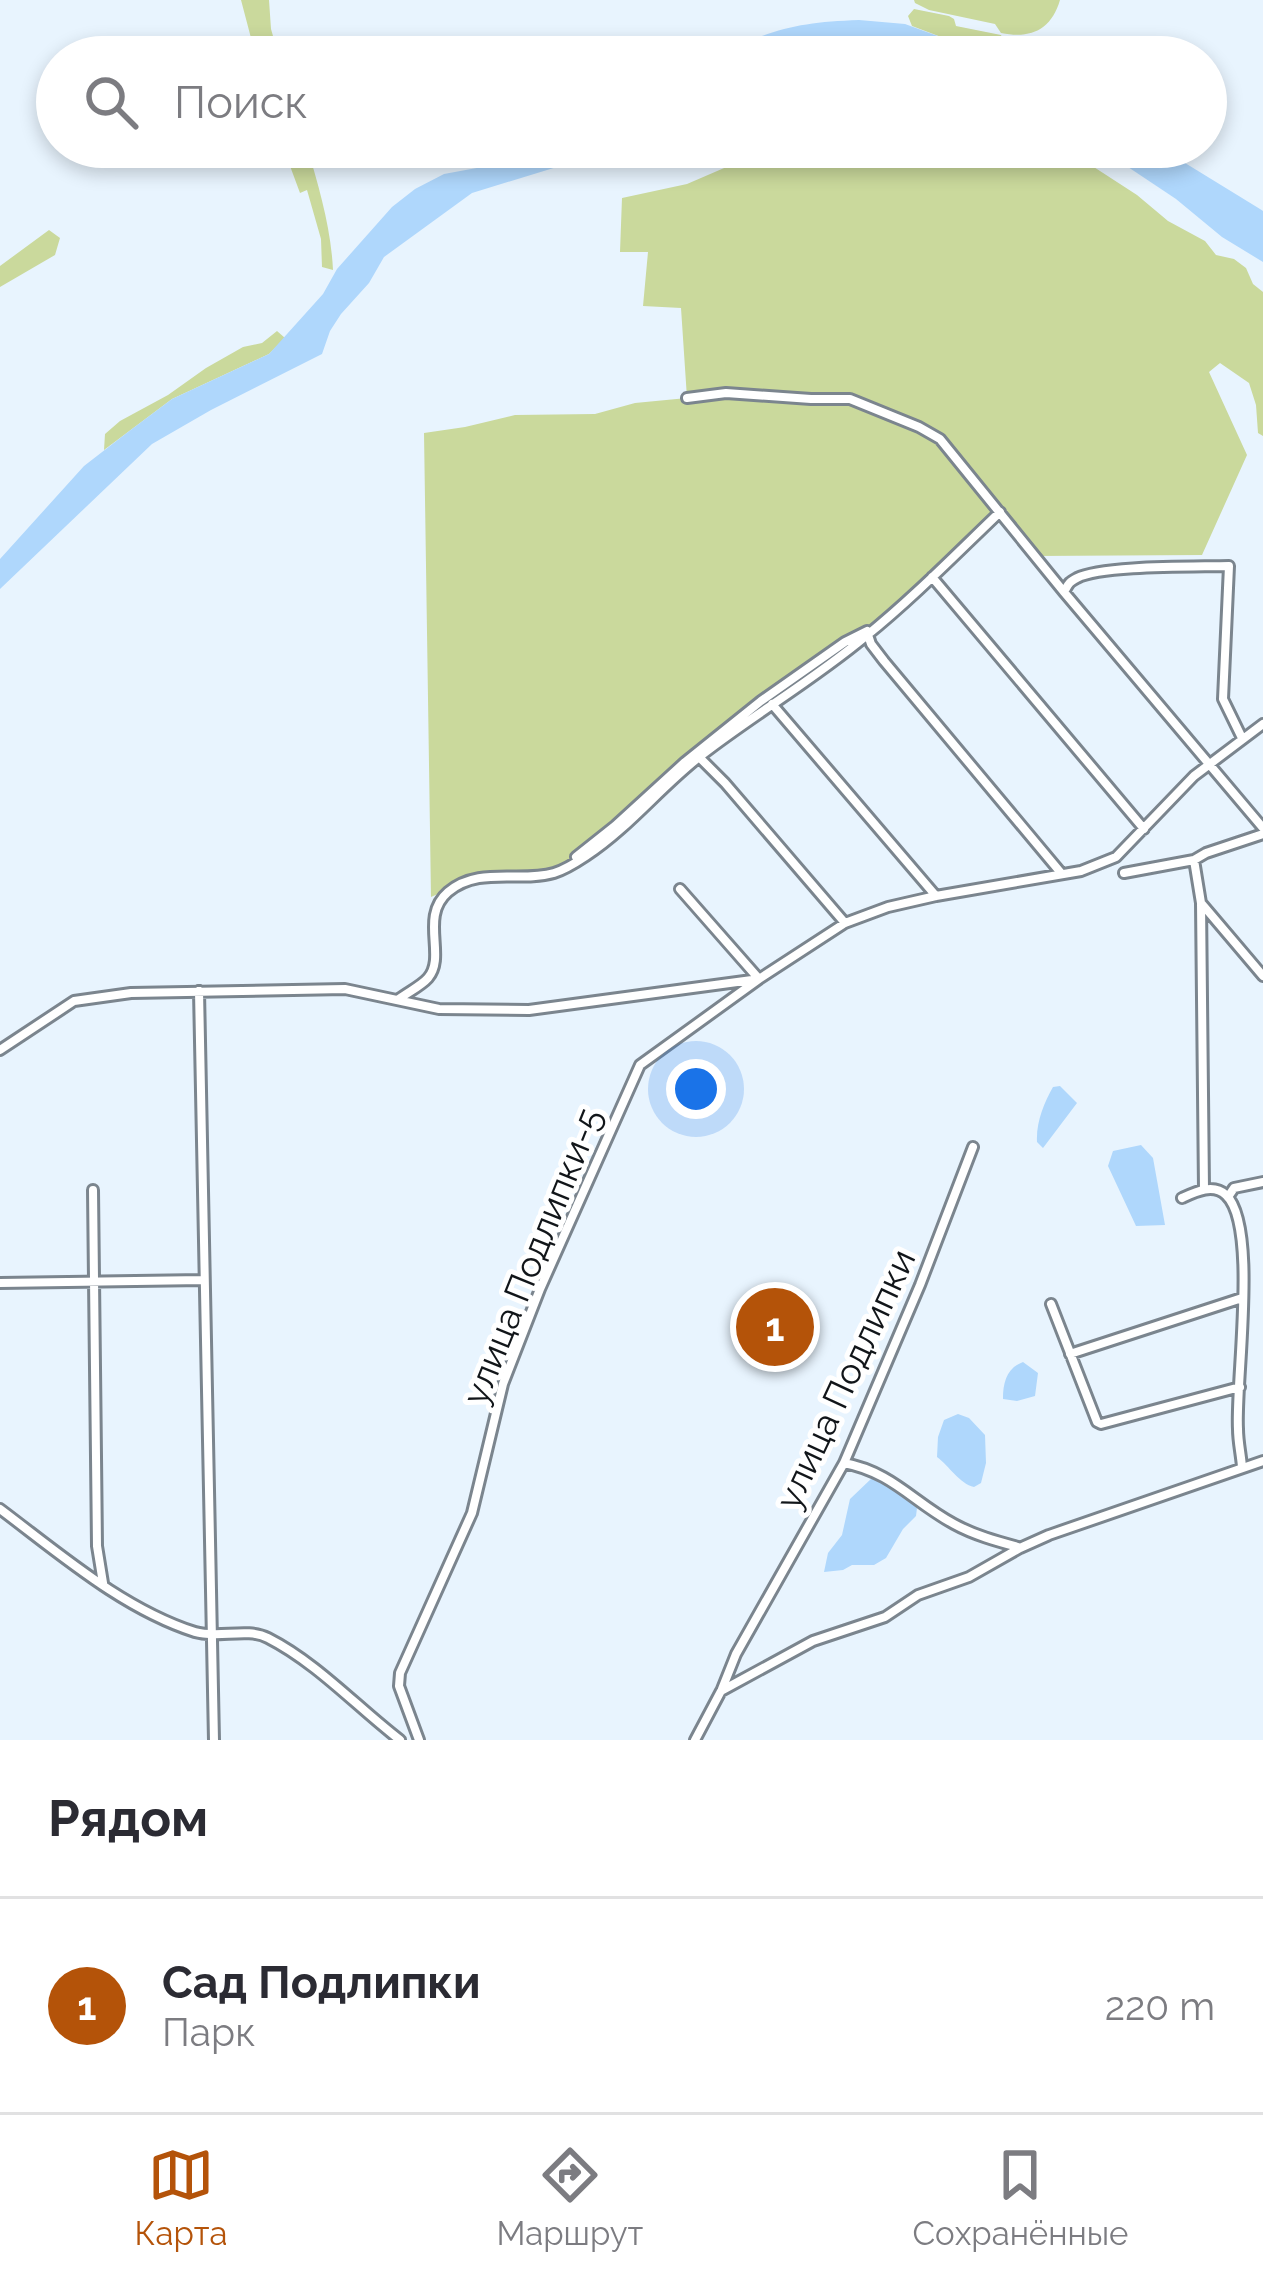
<!DOCTYPE html>
<html lang="ru">
<head>
<meta charset="utf-8">
<style>
  :root { --surface:#fff; --page:#f2f2f3; --text:#2b2b33; --muted:#7c7c81; --line:#e1e1e2; --accent:#b45309 }
  body { margin:0; font-family:Raleway,sans-serif; background:var(--page); color:var(--text) }
  .you { position:absolute; left:696px; top:1089px; width:42px; height:42px; margin:-30px; border:9px solid #fff; border-radius:50%; background:#1a73e8; box-shadow:0 0 0 18px #1a73e833 }
  .badge { display:grid; place-items:center; width:78px; height:78px; border-radius:50%; background:var(--accent); color:#fff; font-size:39px; font-weight:700 }
  .pin { position:absolute; translate:-50% -50%; border:6px solid #fff; box-shadow:0 3px 12px #0006 }
  .list { margin:0; padding:0; list-style:none }
  h2 { display:flex; justify-content:space-between; align-items:center; height:156px; margin:0; padding:0 48px; font-size:51px }
  h2 small { font-size:39px; font-weight:400; color:var(--muted) }
  .list li { display:grid; grid-template-columns:78px 1fr auto; gap:36px; align-items:center; box-sizing:border-box; height:216px; padding:0 48px; border-top:3px solid var(--line) }
  .list b { display:block; font-size:45px; white-space:nowrap }
  .list p { margin:0; font-size:39px; white-space:nowrap; color:var(--muted) }
  .list em { font-size:39px; font-style:normal; color:var(--muted) }
  .icon { flex:none; width:66px; height:66px; fill:none; stroke:currentColor; stroke-width:2; stroke-linecap:round; stroke-linejoin:round }
  .map { position:relative; flex:none; width:1263px; height:1740px; overflow:hidden }
  .search { position:absolute; background:var(--surface); box-shadow:0 6px 18px #0003; left:36px; right:36px; top:36px; height:132px; display:flex; align-items:center; gap:30px; box-sizing:border-box; padding:0 42px; border-radius:66px; color:var(--muted); font-size:45px }
  .sheet { height:372px; background:var(--surface) }
  nav { display:flex; justify-content:space-around; align-items:center; box-sizing:border-box; height:168px; border-top:3px solid var(--line); background:var(--surface); font-size:33px; color:var(--muted) }
  nav a { display:grid; justify-items:center; gap:6px }
  nav .on { color:var(--accent) }
  .map>svg:first-child { display:block }
  .green { fill:#cad99c }
  .water { fill:#afd7fc }
  .lines { fill:none; stroke-linecap:round; stroke-linejoin:round }
  .minor-casing { stroke:#7b858e; stroke-width:14 }
  .minor { stroke:#fff; stroke-width:8 }
  .labels { text-anchor:middle; stroke-width:10; stroke-linejoin:round; paint-order:stroke }
  .street-label { font-size:36px; fill:#111519; stroke:#fff }
</style>
</head>
<body>
<div class="map">
<svg width="1263" height="1740" viewBox="0 0 1263 1740">
  <rect width="100%" height="100%" fill="#e8f4fe"/>
  <path class="green" d="M241,0H269L271,29L279,57H256Z
    M914,0H1060C1051,30 1031,39 1001,33L995,24L929,10L915,3Z
    M914,9L949,16L954,19L956,26L1001,35L1006,47L1001,55L965,46L912,26L908,16Z
    M283,147H307C319,187 331,228 333,270L322,267L321,239L307,190L300,193Z
    M753,147H1063L1137,195L1168,221L1205,241L1216,255L1234,259L1246,268L1253,284L1263,292V436L1258,433L1256,405L1249,383L1220,363L1209,372L1247,455L1202,555L1036,556L1000,513L877,625L699,757L605,838L550,871L500,874L463,883L431,897L424,433L465,427L515,415L595,414L635,403L687,398L681,308L643,306L648,252H620L622,198L687,184L745,159L751,156Z
    M49,230L60,238L55,255L0,287V266Z
    M277,331L285,338L269,354L172,399L104,450L105,434L120,421L168,395L206,368L243,347L262,343Z"/>
  <path class="water" d="M859,20L905,24L965,46L1008,57H882L824,50L804,57H716C769,29 800,22 859,20Z
    M515,147H622L472,193L384,257L369,283L341,314L330,331L322,354L211,410L152,444L0,589V559L84,466L128,432L172,399L269,354L323,294L337,269L392,207L415,189L444,174L482,167Z
    M1098,147H1159L1260,209L1263,211V262L1222,237L1176,199Z
    M1060,1086L1077,1103L1043,1148L1037,1142C1036,1122 1044,1103 1053,1087Z
    M1141,1145L1153,1158L1165,1225L1136,1226L1108,1166L1113,1151Z
    M1023,1362L1038,1373L1035,1396L1017,1401L1003,1399C1003,1382 1007,1368 1023,1362Z
    M958,1414L969,1418L985,1435L986,1463L981,1483L974,1487C960,1484 949,1466 937,1457L938,1437L944,1420Z
    M872,1478L911,1500L917,1508L916,1516L903,1529L886,1558L874,1565H852L843,1570L824,1572L828,1553L842,1535L850,1499Z"/>
  <g class="lines">
    <g class="minor-casing">
      <path id="minor" d="M687,398L726,393L811,399H850L919,427L940,439L1064,592L1263,828
        M932,577L1144,829
        M1064,592C1069,583 1068,583 1077,578C1102,565 1196,567 1229,566L1223,699L1242,738
        M868,635L871,644L884,661L1061,873
        M772,704L936,896
        M699,757L725,783L845,923
        M576,857L615,826L685,762L761,701L845,642L867,631
        M1194,860L1201,903L1204,1189
        M1124,873L1194,860L1206,853L1263,834
        M680,889L759,979
        M1202,904L1263,976
        M199,991L214,1740
        M399,999C408,992 421,986 428,978C447,956 419,917 448,892C479,866 519,883 554,873C564,870 577,862 586,856C630,827 662,785 703,754C756,713 815,679 866,636C913,598 956,554 1000,512
        M0,1050L74,1001L131,993L345,989L439,1009L529,1010L752,980
        M93,1190L97,1546L103,1583
        M1228,1197L1234,1188L1263,1182
        M1182,1198C1195,1192 1213,1183 1226,1195C1259,1226 1235,1382 1238,1429C1238,1442 1241,1454 1242,1467
        M0,1283L203,1280
        M1051,1304L1097,1422L1101,1424L1240,1387
        M1070,1354L1242,1298
        M844,1463C892,1472 913,1502 954,1524C974,1535 996,1541 1018,1547
        M0,1509C60,1554 123,1609 195,1632C218,1639 247,1627 268,1638C317,1663 357,1707 400,1740
        M722,1689L736,1654L844,1463L920,1285L973,1147
        M419,1740L399,1686L400,1673L472,1513L503,1384L540,1289L640,1065L759,979L845,923L888,907L936,896L1081,871L1116,857L1194,776L1263,724
        M695,1740L721,1691L813,1641L885,1617L918,1595L969,1577L1020,1548L1049,1535L1263,1461"/>
    </g>
    <use href="#minor" class="minor"/>
  </g>
  <g class="labels">
    <g class="street-label">
      <text transform="translate(532 1256) rotate(-68)" y="13">улица Подлипки-5</text>
      <text transform="translate(845 1379) rotate(-65)" y="13">улица Подлипки</text>
    </g>
  </g>
</svg>
<div class="you"></div>
<div class="pin badge" style="left:775px;top:1327px">1</div>
<div class="search"><svg class="icon" aria-label="search" viewBox="0 0 24 24"><circle cx="10" cy="10" r="6"/><path d="M15 15l6 6"/></svg>Поиск</div>
</div>
<section class="sheet">
<h2>Рядом<small></small></h2>
<ul class="list">
<li><span class="badge">1</span><div><b>Сад Подлипки</b><p>Парк</p></div><em>220 m</em></li>
</ul>
</section>
<nav>
<a class="on"><svg class="icon" aria-label="map" viewBox="0 0 24 24"><path d="M3 6l6-2 6 2 6-2v14l-6 2-6-2-6 2zM9 4v14M15 6v14"/></svg>Карта</a>
<a><svg class="icon" aria-label="directions" viewBox="0 0 24 24"><path d="M12 3l9 9-9 9-9-9zM9 14v-3h6M13 9l2 2-2 2"/></svg>Маршрут</a>
<a><svg class="icon" aria-label="saved" viewBox="0 0 24 24"><path d="M7 4h10v16l-5-4-5 4z"/></svg>Сохранённые</a>
</nav>
</body>
</html>
